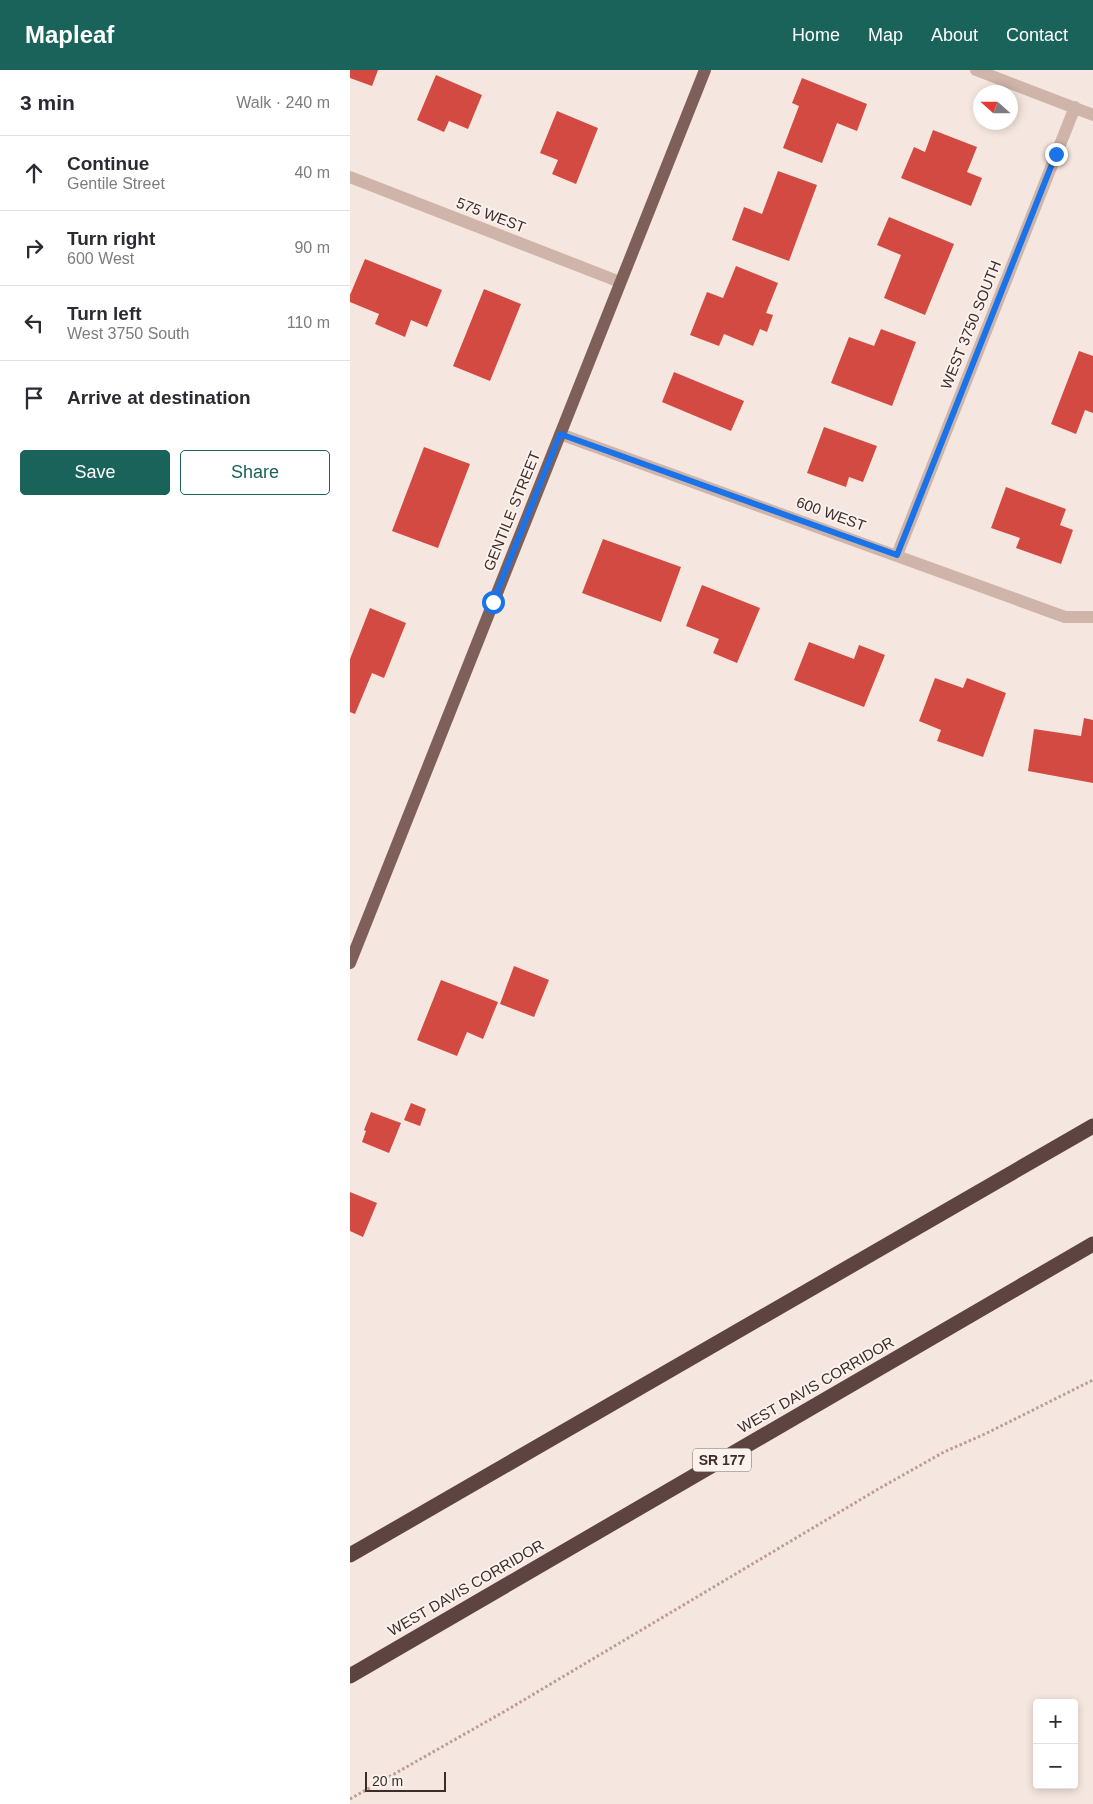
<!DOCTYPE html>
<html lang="en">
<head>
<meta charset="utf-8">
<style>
  :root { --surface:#fff; --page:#f7f7f7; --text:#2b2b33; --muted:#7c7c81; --line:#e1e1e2; --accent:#1a635a }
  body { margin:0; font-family:Helvetica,sans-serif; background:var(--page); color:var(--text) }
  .controls { position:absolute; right:15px; bottom:15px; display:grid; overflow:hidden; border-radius:5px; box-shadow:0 2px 8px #0003 }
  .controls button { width:45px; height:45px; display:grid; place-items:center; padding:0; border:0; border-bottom:1px solid var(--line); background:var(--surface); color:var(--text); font:25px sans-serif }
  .compass { position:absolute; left:623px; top:15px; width:45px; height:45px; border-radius:50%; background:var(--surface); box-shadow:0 2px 8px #0003; rotate:291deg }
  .scale { position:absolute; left:15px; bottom:12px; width:81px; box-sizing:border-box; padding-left:5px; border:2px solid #3c2c2a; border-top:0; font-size:14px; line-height:18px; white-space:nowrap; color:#3c2c2a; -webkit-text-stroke:4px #fcf2ed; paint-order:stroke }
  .stop { position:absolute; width:15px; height:15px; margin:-11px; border:4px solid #1a73e8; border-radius:50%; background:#fff }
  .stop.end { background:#1a73e8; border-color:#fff; box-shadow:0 1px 5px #0008 }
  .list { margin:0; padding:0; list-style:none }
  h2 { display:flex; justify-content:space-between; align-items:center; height:65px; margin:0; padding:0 20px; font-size:21px }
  h2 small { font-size:16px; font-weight:400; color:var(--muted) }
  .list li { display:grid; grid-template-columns:32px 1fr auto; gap:15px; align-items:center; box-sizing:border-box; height:75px; padding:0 20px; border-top:1px solid var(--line) }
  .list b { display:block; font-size:19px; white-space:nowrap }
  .list p { margin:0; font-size:16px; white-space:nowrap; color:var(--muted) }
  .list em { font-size:16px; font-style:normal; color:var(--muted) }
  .actions { display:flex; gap:10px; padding:15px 20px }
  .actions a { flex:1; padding:11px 0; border:1px solid var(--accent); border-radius:5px; text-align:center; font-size:18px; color:var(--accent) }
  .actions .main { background:var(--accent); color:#fff }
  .icon { flex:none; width:28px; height:28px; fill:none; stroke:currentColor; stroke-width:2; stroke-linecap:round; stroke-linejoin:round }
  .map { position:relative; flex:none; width:743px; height:1734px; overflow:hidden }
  header { display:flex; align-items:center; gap:30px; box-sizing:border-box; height:70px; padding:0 25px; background:var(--accent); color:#fff }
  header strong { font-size:24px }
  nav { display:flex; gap:28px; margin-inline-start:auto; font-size:18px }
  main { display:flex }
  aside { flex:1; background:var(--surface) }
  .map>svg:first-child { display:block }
  .building { fill:#d24a41 }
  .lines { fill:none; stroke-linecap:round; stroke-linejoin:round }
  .path { stroke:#bc9d93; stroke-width:3; stroke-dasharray:2.5 2.5; stroke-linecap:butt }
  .minor { stroke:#cfb4a9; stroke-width:12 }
  .major { stroke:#7f5f59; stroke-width:12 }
  .highway { stroke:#5e4440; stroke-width:15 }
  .route { stroke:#1a73e8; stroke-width:6 }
  .labels { text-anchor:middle; stroke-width:4; stroke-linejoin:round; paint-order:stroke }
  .shield { fill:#fcf2ed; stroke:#766764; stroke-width:1 }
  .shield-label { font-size:14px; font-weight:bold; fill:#3c2c2a }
  .street-label { font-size:15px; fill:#3c2c2a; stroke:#fcf2ed }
</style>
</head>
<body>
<header>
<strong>Mapleaf</strong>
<nav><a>Home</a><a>Map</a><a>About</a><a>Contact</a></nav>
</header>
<main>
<aside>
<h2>3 min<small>Walk · 240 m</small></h2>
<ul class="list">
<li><svg class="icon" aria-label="ahead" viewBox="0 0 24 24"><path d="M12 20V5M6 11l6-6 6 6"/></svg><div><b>Continue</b><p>Gentile Street</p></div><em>40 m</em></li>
<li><svg class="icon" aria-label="right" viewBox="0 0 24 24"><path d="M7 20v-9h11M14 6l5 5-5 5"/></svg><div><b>Turn right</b><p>600 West</p></div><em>90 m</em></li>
<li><svg class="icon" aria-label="left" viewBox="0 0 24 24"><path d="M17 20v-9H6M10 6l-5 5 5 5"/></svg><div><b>Turn left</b><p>West 3750 South</p></div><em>110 m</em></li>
<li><svg class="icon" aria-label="arrive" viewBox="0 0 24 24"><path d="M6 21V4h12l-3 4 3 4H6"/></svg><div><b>Arrive at destination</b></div></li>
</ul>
<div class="actions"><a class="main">Save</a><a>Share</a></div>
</aside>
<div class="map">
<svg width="743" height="1734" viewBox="0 0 743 1734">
  <rect width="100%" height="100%" fill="#f5e7df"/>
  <path class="building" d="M0,0H28L22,16L0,8Z
    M86,5L132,25L118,59L99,51L94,62L67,50Z
    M452,8L517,34L507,61L487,53L472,93L433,78L449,36L442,33Z
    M207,41L248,58L226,114L202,104L208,90L190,83Z
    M583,60L627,77L617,102L632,108L621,136L551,108L564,77L575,82Z
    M428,101L467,115L439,191L382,170L394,137L412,144Z
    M539,147L604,174L575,245L534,228L551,185L527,175Z
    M15,189L92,220L77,257L61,250L55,267L25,254L29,244L0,232V225Z
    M386,196L428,213L416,243L423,245L417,262L410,259L403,276L374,264L369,276L340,265L357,222L373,228Z
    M134,219L171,234L140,311L103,296Z
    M531,259L566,272L542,336L481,313L499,267L524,276Z
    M729,281L743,286V343L735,340L726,364L701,354Z
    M324,302L394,331L381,361L312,332Z
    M474,357L527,376L513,412L499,407L496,417L457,403Z
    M74,377L120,394L88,478L42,461Z
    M656,417L716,439L710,455L723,460L711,494L666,478L670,468L641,458Z
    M253,469L331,497L311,552L232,523Z
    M352,515L410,538L387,593L363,583L369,569L336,556Z
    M20,538L56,553L34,608L22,603L5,644L0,642V589Z
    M459,572L504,589L509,575L535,585L514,637L444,610Z
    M585,608L613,618L617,608L656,623L633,687L587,671L591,660L569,651Z
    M734,648L743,650V713L678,701L684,659L731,666Z
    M164,896L199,910L184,947L150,934Z
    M91,910L148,932L133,969L117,962L107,986L67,970Z
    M61,1033L76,1039L70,1056L54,1050Z
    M21,1042L51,1053L39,1083L12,1072L16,1061L14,1060Z
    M0,1122L27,1133L13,1167L0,1161Z"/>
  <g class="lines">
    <path class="path" d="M0,1729L157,1640L530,1418L594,1382L637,1363L743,1310"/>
    <path class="minor" d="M626,0L743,45
      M0,107L270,212
      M210,364L715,547H743
      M547,485L725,37"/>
    <path class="major" d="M0,893L355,0"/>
    <path class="highway" d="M0,1485L743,1056
      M0,1606L743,1174"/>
  </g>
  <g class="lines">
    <path class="route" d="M143,532L210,364L547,485L706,84"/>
  </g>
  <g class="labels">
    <rect class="shield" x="343" y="1378.5" width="58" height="23" rx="4"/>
    <g class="shield-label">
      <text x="372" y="1395">SR 177</text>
    </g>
    <g class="street-label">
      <text transform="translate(141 145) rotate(21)" y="5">575 WEST</text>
      <text transform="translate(621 255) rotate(-68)" y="5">WEST 3750 SOUTH</text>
      <text transform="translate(162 441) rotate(-68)" y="5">GENTILE STREET</text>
      <text transform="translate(481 444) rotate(20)" y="5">600 WEST</text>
      <text transform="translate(466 1315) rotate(-30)" y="5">WEST DAVIS CORRIDOR</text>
      <text transform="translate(116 1518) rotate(-30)" y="5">WEST DAVIS CORRIDOR</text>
    </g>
  </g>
</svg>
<div class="controls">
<button>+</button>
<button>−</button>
</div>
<svg class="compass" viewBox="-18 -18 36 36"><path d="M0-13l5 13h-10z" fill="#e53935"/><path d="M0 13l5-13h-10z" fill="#7c7c81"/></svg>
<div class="scale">20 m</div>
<div class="stop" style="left:143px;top:532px"></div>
<div class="stop end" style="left:706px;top:84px"></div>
</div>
</main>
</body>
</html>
